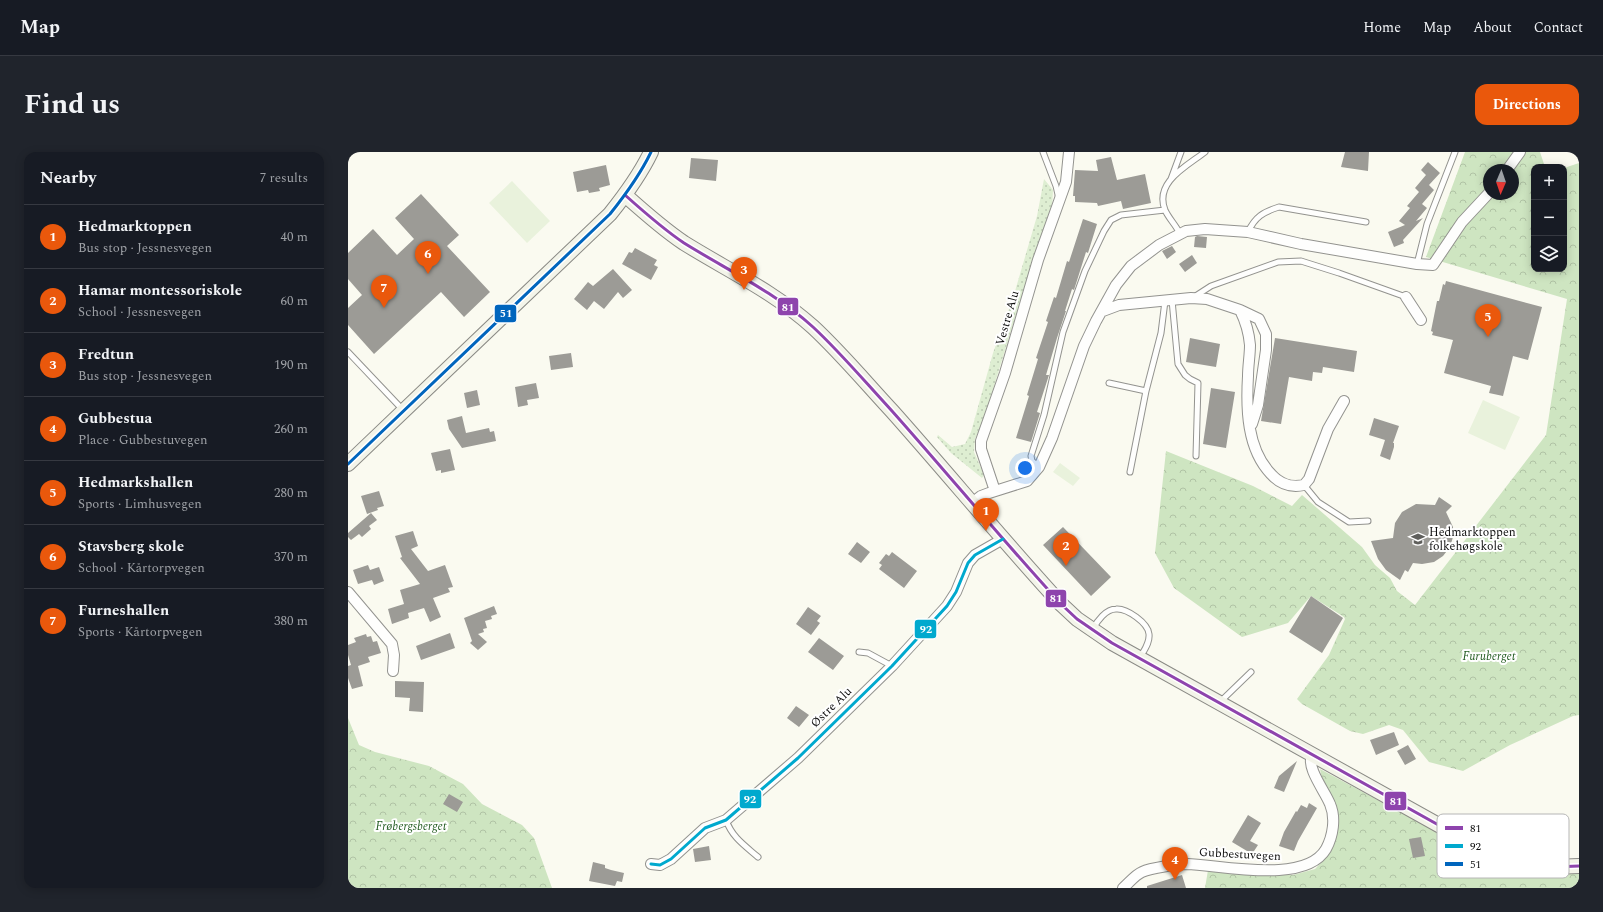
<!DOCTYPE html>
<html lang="en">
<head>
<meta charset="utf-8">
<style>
  :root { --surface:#171b24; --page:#20242c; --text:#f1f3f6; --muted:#9ea1a6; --line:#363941; --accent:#ea580c }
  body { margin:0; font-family:Spectral,serif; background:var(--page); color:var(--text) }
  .controls { position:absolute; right:12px; top:12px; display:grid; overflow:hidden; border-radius:8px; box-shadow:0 2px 10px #0003 }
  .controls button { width:36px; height:36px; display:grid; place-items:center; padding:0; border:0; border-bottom:1px solid var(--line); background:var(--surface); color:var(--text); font:20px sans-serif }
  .compass { position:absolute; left:1135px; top:12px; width:36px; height:36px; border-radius:50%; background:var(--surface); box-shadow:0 2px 10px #0003; rotate:182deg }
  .you { position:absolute; left:677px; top:316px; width:14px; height:14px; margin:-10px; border:3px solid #fff; border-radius:50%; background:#1a73e8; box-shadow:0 0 0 6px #1a73e833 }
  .badge { display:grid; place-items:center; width:26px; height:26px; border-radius:50%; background:var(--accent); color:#fff; font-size:13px; font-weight:700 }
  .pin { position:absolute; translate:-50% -33px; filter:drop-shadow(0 1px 2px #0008) }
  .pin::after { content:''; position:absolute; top:21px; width:14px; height:12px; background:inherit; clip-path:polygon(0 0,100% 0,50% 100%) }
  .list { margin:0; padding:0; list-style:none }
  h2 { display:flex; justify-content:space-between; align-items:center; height:52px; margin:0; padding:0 16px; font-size:17px }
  h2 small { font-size:13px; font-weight:400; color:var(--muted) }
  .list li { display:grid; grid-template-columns:26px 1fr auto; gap:12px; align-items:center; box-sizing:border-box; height:64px; padding:0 16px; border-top:1px solid var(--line) }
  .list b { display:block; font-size:15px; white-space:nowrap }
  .list p { margin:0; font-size:13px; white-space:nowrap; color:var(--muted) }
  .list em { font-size:13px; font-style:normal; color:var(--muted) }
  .icon { flex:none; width:22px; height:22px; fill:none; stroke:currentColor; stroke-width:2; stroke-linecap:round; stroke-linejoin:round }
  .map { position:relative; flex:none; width:1231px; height:736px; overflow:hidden; border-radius:12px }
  header { display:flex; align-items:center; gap:24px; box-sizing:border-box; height:56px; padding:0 20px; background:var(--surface); border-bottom:1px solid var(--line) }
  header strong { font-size:19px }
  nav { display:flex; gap:22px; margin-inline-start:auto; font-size:14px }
  .intro { display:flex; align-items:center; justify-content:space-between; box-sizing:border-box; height:96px; padding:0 24px }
  h1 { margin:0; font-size:28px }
  .button { padding:10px 18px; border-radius:12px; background:var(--accent); color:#fff; font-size:14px; font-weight:700 }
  main { display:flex; gap:24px; padding:0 24px }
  aside { flex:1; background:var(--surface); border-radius:12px; box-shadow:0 2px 10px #0003 }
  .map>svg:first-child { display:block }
  .grass { fill:url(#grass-dots) }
  .forest { fill:url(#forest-crowns); fill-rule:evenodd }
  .pitch { fill:#e9f2dc }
  .building { fill:#9c9b96 }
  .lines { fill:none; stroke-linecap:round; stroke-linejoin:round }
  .service-casing { stroke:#93938f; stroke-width:7 }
  .minor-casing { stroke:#93938f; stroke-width:12 }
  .secondary-casing { stroke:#8a8a85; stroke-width:16 }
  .service { stroke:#fefefd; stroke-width:5 }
  .minor { stroke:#fefefd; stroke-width:10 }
  .secondary { stroke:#f3f4e9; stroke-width:14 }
  .bus-1-casing { stroke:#fff; stroke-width:6 }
  .bus-2-casing { stroke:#fff; stroke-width:6 }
  .bus-3-casing { stroke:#fff; stroke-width:6 }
  .bus-1 { stroke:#8e44ad; stroke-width:3 }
  .bus-2 { stroke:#00a9ce; stroke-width:3 }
  .bus-3 { stroke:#0065bd; stroke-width:3 }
  .labels { text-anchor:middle; stroke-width:4; stroke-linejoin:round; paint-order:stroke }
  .street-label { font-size:12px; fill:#0c0c0c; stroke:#fff }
  .poi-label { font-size:12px; fill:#0c0c0c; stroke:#fff; text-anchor:start }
  .park-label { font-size:12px; font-style:italic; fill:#255d23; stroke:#fff }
  .key { fill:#fff; stroke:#b6b6b6; stroke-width:1 }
  .key-label { font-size:11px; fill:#0c0c0c }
  .line-badge { stroke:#fff; stroke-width:1.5 }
  .badge-label { font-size:11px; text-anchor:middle; font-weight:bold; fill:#fff }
</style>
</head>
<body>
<header>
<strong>Map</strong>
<nav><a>Home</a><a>Map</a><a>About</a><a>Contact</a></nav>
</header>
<div class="intro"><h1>Find us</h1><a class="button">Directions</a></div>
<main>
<aside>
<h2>Nearby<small>7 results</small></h2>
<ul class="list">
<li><span class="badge">1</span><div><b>Hedmarktoppen</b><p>Bus stop · Jessnesvegen</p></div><em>40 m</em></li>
<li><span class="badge">2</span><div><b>Hamar montessoriskole</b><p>School · Jessnesvegen</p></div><em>60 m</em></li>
<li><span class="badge">3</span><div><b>Fredtun</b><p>Bus stop · Jessnesvegen</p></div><em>190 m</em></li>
<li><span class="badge">4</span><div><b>Gubbestua</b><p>Place · Gubbestuvegen</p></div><em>260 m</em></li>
<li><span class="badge">5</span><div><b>Hedmarkshallen</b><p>Sports · Limhusvegen</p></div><em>280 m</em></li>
<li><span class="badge">6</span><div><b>Stavsberg skole</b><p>School · Kårtorpvegen</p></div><em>370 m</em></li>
<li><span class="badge">7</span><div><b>Furneshallen</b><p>Sports · Kårtorpvegen</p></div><em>380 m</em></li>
</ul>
</aside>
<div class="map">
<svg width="1231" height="736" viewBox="0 0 1231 736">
  <defs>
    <pattern id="grass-dots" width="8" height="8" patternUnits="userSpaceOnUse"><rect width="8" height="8" fill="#deeed2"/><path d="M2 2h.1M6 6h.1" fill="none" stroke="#bdcbb3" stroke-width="1.8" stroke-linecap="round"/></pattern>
    <pattern id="forest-crowns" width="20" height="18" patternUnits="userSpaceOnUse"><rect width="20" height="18" fill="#cee5c1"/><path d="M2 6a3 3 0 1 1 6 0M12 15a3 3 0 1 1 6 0" fill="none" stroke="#b0c3a5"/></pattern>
  </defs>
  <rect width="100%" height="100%" fill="#fafaf0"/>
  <path class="grass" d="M696,27L705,38L704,57L669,159L636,267L627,287L626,300L636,323L634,326L603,301L589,285L590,283L604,295L617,292L623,280L645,201L665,146L689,64Z"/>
  <path class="forest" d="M1117,0H1192L1197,15H1186V117H1216V16L1231,11V563L1225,564L1162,593L1115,619L1081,610L1055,578L1041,573L1015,582L1002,579L954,552L949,547L981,503L997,467L996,465L963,444L940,471L894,485L826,436L807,401L818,299L905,334L944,354L954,343L1014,395L1027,413L1042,426L1049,439L1067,453L1198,283L1219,147L1078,105ZM1141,18H1165V42H1141Z
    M0,566L11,593L27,600L81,614L115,632L134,652L174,673L186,686L204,736H0Z
    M972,617L1136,705L1231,712V736H857L860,718L945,723L967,717L982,701L989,678L986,650L974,627Z"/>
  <path class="pitch" d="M164,29L202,69L179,91L141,51Z
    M1135,248L1172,265L1157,298L1120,281Z
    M712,311L732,326L725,334L705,320Z"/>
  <path class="building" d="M997,0H1021L1020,19L993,15Z
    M763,5L769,28L797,22L803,51L775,57L773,49L750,54L749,51L727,50V44H725L727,18L750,19L748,8Z
    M343,6L370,8L368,29L341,26Z
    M1080,10L1092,21L1081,33L1086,38L1074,52L1079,56L1068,69L1075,66L1055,88L1056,91L1046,95L1040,80L1057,73L1051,69L1062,56L1059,54L1071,40L1067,36L1078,23L1073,18Z
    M258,13L262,33L251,36L252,39L241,41L240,38L229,40L225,20Z
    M73,42L111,83L99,94L142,140L116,165L93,140L26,202L0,173V156L14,143L0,127V101L25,77L49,103L66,87L47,66Z
    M735,67L749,72L740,101L738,100L726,138L724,137L717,159H718L709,186L698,223H701L689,260L692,261L683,290L668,286L681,244L679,243L690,207L688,206L700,170L698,169L706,145L708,146L719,109L721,110Z
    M849,84L859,85L858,96L846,95L847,85Z
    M824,94L828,100L819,107L814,99Z
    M287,96L309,108L306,113L310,115L303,128L274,112L281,100L284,101Z
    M844,103L849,111L837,120L831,112Z
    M265,117L284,138L275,146L270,140L256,157L246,149L239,158L226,147L240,130L245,134Z
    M1098,129L1194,155L1180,208L1165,204L1155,244L1141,241L1143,234L1096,221L1105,188L1084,183L1085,180L1083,179L1089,149H1091L1095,132L1097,133Z
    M842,186L872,192L868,215L838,210Z
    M927,186L1009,199L1006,220L975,215L974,221L965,220L964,229L941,225L933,272L913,269Z
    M223,201L225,215L203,218L201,204Z
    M188,231L191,246L179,248L180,253L170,255L167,235Z
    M863,236L887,240L878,296L855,292Z
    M129,238L132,253L119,256L116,241Z
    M114,264L118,281L141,276L142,280L146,279L148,289L114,296L101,277L99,268Z
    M1026,266L1051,274L1045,291H1046V295L1042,308L1032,304L1037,288L1021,283Z
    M102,297L107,318L93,321V318L88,319L83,301Z
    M31,339L36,354L29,356L30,358L19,362L13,344Z
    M1091,345L1104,354L1098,360L1105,375V385L1102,395L1095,404L1086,410L1074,412L1065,411L1060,420L1057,418L1052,428L1038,418L1030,407L1023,389L1045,386L1047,371L1054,360L1068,352L1087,353Z
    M23,361L29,368L21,374L23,377L14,385L11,382L3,388L0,385V381Z
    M715,375L763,425L743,444L695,393Z
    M65,379L70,394L63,397L80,419L97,413L105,435L100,436L102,440L85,446L93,465L82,470L76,456L60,461L61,466L44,472L40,457L56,452L52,438L72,432L52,406L54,405L47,384Z
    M509,390L522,400L513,411L500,402Z
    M544,400L569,419L556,436L531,417L534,413L531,411L538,402L541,404Z
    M20,413L22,418L31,415L36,429L26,433L24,428L10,432L5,418Z
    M963,444L995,466L974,501L941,480Z
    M146,454L149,462L143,464L144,467L137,469L139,476L135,477L136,480L130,482L139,490L130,498L122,491L124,489L116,466Z
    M460,455L473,464L469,469L472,471L463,483L448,472Z
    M102,481L107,496L73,508L68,494Z
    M18,482L19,485L23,484L25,490L29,489L33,501L20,505L22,510L10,514L15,534L4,537L0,526V514L3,513L0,503V493L8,490L6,486Z
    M471,486L496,504L485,518L460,500Z
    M47,529L76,530L75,560L61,559L62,546L47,545Z
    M448,554L461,563L451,575L439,566Z
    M1046,580L1051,593L1028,603L1022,588Z
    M1060,593L1068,607L1057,613L1049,599Z
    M949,609L936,640L926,636L931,624Z
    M101,642L115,650L109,660L95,652Z
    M961,651L969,656L950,689L946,699L931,694L936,680L948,659L949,660L953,653L959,656Z
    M900,663L913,671L902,689L910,693L904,702L884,690Z
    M1073,685L1077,704L1065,706L1061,687Z
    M361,694L363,708L347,710L345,697Z
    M245,710L257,713V716L263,718L276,721L274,730L269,729L267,734L241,729Z
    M834,723L838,736H799V734Z"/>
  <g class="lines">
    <g class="service-casing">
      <path id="service" d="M695,0L708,34L711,47
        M823,27L833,0
        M900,80C907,65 915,60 931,55L1018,70
        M832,82C828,73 821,67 817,58C806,30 839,14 857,0
        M1069,112L1079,72L1107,0
        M846,145L863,134L930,110L953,109L991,121L1058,145
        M824,148L830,212L837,223L842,227L850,231L848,304
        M0,200L55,258
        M761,231L798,239
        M691,315L684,309L683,304L696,263L715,180L737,119L756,79L763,68L773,63L817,58
        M782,320L798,239L813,181L817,149
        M956,333L970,350L1001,370L1020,369
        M745,477C749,469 758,457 768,457C779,456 800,471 801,482C802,491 796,498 792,506
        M511,500L520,501L544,514
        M872,550L903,520
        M378,668C384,685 396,693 410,705"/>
    </g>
    <g class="minor-casing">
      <path id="minor" d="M1159,18L1172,0
        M1058,145L1073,168
        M892,158L911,167L918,182V198L910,253L904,272
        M755,159L771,153L843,146L859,147L892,158C898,170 901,181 902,193C902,203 900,214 900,224C898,257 899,297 923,322C932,332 942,336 956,333L961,327L980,277L996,249
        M647,339L633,297V289L657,221L690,108L718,30L721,0
        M624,351L633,344L641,341L679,329L691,315L704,286L736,194L748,169L768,133L783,114L811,93L838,79L857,77L900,80L953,92L1069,112L1085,113L1114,70L1141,41
        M0,440L44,492L46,503L45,519
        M303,712L312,713L323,707L357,676L378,668L450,606L544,514L599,454L608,440L620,411L627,403L655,387
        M775,736C781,731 787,723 794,720C803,716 829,712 839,712C873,713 957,733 978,697C985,684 988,666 982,652C977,639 958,616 964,603"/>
    </g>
    <g class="secondary-casing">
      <path id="secondary" d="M277,43C296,60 315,77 336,91C381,119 425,139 465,175C493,201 518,231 544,259C601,323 656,390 714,453L729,467L764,491L1130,695C1162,710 1196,716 1231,714
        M0,312L262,62C278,42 292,23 303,0"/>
    </g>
    <use href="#service" class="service"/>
    <use href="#minor" class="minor"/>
    <use href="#secondary" class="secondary"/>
    <g class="bus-1-casing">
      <path id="bus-1" d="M277,43C296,60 315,77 336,91C381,119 425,139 465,175C493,201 518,231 544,259C601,323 656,390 714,453L729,467L764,491L1130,695C1162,710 1196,716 1231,714"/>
    </g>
    <g class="bus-2-casing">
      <path id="bus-2" d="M303,712L312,713L323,707L357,676L378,668L450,606L544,514L599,454L608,440L620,411L627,403L655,387"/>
    </g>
    <g class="bus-3-casing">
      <path id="bus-3" d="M0,312L262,62C278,42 292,23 303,0"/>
    </g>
    <use href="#bus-1" class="bus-1"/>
    <use href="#bus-2" class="bus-2"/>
    <use href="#bus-3" class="bus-3"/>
  </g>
  <defs>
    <g id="school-bare" transform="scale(1.08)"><path d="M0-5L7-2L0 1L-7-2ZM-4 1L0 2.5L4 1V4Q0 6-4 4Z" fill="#5f5f5c" stroke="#fff" stroke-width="2.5" paint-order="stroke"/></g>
  </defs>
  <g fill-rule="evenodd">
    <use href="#school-bare" x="1070" y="387"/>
  </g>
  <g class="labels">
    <g class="street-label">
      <text transform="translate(659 166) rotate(-74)" y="4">Vestre Alu</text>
      <text transform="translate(483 555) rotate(-44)" y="4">Østre Alu</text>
      <text transform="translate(892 702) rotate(3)" y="4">Gubbestuvegen</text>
    </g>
    <g class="poi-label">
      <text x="1081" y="384">Hedmarktoppen<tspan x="1081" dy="14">folkehøgskole</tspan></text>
    </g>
    <g class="park-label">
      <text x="1141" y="508">Furuberget</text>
      <text x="63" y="678">Frøbergsberget</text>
    </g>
  </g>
  <rect x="1089" y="662" width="132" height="64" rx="6" class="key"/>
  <rect x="1097" y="674" width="18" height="4" fill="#8e44ad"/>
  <rect x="1097" y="692" width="18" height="4" fill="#00a9ce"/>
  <rect x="1097" y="710" width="18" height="4" fill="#0065bd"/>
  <g class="key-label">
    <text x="1122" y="680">81</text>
    <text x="1122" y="698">92</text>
    <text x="1122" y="716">51</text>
  </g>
  <g class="line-badge">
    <rect x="429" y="145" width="22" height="19" rx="4" fill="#8e44ad"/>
    <rect x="146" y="152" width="23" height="19" rx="4" fill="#0065bd"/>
    <rect x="697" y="437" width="22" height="19" rx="4" fill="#8e44ad"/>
    <rect x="566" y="467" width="23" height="20" rx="4" fill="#00a9ce"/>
    <rect x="391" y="637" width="23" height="20" rx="4" fill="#00a9ce"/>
    <rect x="1036" y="639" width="23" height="20" rx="4" fill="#8e44ad"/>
  </g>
  <g class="badge-label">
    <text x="440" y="159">81</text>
    <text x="158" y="165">51</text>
    <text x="708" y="450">81</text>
    <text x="578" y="481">92</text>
    <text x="402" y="651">92</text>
    <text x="1048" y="653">81</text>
  </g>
</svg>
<div class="controls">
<button>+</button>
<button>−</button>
<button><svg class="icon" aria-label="layers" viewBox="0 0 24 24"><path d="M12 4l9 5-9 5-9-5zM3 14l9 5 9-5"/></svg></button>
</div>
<svg class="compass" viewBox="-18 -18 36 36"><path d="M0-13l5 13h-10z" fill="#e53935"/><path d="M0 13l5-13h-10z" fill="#9ea1a6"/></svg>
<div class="you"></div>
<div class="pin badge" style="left:638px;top:379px">1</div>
<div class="pin badge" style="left:718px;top:414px">2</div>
<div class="pin badge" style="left:396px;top:138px">3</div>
<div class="pin badge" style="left:827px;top:728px">4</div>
<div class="pin badge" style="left:1140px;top:185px">5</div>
<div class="pin badge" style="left:80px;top:122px">6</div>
<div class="pin badge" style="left:36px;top:156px">7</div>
</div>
</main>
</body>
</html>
